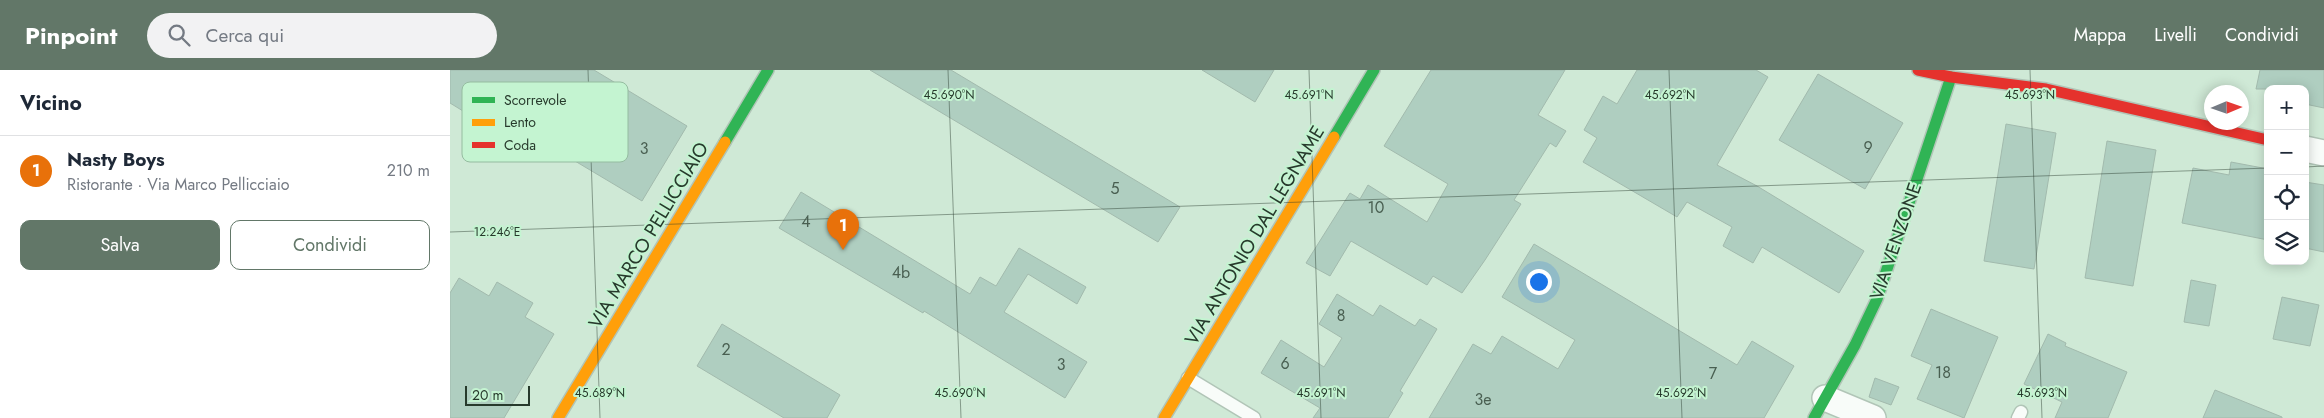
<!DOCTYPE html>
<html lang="it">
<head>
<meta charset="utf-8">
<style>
  :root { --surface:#fff; --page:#f2f2f3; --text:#1f2937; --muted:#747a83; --line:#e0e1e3; --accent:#627768 }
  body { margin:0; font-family:Jost,sans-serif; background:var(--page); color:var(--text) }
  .controls { position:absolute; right:15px; top:15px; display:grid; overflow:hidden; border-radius:10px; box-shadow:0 2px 12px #0003 }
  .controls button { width:45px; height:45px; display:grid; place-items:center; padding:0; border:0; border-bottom:1px solid var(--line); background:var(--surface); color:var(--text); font:25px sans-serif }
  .compass { position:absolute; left:1754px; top:15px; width:45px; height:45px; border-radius:50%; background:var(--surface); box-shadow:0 2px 12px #0003; rotate:88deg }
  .scale { position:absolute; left:15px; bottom:12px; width:65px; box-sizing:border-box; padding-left:5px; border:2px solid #273a2c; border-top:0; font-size:14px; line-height:18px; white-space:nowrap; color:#273a2c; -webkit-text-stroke:4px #c4f4d1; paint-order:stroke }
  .you { position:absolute; left:1088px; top:211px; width:18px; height:18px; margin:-12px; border:4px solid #fff; border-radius:50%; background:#1a73e8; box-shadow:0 0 0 8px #1a73e833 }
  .badge { display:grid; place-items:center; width:32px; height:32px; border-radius:50%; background:var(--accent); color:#fff; font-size:16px; font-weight:700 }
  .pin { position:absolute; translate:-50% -41px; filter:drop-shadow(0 1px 2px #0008) }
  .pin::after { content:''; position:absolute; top:26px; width:18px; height:15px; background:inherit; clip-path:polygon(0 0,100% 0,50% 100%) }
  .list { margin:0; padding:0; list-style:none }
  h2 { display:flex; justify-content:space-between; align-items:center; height:65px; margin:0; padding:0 20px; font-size:21px }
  h2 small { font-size:16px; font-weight:400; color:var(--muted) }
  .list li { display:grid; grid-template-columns:32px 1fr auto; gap:15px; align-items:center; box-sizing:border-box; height:70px; padding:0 20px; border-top:1px solid var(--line) }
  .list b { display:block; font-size:19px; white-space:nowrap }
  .list p { margin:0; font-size:16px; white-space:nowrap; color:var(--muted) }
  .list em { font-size:16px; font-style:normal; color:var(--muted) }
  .actions { display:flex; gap:10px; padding:15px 20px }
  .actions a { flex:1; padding:11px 0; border:1px solid var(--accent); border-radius:10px; text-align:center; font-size:18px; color:var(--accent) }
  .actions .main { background:var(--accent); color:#fff }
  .icon { flex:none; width:28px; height:28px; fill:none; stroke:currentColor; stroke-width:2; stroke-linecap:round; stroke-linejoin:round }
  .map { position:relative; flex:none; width:1874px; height:348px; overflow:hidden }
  header { display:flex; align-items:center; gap:30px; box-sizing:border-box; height:70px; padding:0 25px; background:var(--accent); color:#fff }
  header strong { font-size:24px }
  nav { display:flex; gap:28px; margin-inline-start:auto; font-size:18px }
  .search { width:350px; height:45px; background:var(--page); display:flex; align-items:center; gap:12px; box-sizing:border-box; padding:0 18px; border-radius:28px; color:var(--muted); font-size:19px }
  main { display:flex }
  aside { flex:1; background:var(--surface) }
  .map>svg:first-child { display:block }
  .building { fill:#afcec0; stroke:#a2baad }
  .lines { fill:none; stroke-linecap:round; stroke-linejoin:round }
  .lane-casing { stroke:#b1c5b7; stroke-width:15 }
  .street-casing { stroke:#b1c5b7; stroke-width:28 }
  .fast-casing { stroke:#b1c5b7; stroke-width:14 }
  .slow-casing { stroke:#b1c5b7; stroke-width:14 }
  .jam-casing { stroke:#b1c5b7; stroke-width:14 }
  .lane { stroke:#f8fcf9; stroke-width:12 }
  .street { stroke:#f8fcf9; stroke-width:25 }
  .fast { stroke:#30b455; stroke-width:11 }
  .slow { stroke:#ff9f0a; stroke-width:11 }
  .jam { stroke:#e5322d; stroke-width:11 }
  .ticks { fill:none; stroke:#273a2c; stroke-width:1; stroke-opacity:0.45 }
  .labels { text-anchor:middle; stroke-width:4; stroke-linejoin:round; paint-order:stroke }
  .number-label { font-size:16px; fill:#495f51 }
  .street-label { font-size:19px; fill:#273a2c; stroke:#c4f4d1 }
  .key { fill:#c4f4d1; stroke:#95bca0; stroke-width:1 }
  .key-label { font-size:14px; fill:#273a2c }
  .ticks-label { font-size:12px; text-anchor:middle; fill:#273a2c; stroke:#c4f4d1; stroke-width:4; stroke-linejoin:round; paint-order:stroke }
</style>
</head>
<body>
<header>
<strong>Pinpoint</strong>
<div class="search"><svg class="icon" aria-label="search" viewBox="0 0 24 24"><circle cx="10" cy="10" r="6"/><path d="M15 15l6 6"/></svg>Cerca qui</div>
<nav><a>Mappa</a><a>Livelli</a><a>Condividi</a></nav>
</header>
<main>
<aside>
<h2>Vicino<small></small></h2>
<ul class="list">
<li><span class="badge" style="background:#e8710a">1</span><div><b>Nasty Boys</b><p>Ristorante · Via Marco Pellicciaio</p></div><em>210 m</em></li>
</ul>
<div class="actions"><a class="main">Salva</a><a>Condividi</a></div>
</aside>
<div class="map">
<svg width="1874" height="348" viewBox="0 0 1874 348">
  <rect width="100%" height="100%" fill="#cfe9d6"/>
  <path class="building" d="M0,0H144L237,56L192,131L21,29L13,41L0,33Z
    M420,0H501L730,137L708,172Z
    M752,0H824L805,32Z
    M981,0H1115L1088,45L1116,61L1106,77L1100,73L1064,130L1071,134L1035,190L1012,223L983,206L977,215L901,171L880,206L856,193L900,123L910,129L918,115L977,152L998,114L934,76Z
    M1187,0H1306L1318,7L1267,95L1307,116L1414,181L1389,223L1312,177L1303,193L1273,176L1282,157L1237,132L1227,147L1133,92L1147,68L1134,60L1153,26L1167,34Z
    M1810,0H1874V38L1855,34V19H1806Z
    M1368,4L1453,53L1415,119L1329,70Z
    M1556,54L1606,63L1584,199L1534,191Z
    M1657,71L1706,80L1683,216L1635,208Z
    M1781,92L1818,99V170L1732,153L1743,98L1779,105Z
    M1855,112L1874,115V182L1855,178Z
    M351,122L520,224L530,207L546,216L569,178L636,217L627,234L578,204L554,242L637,292L615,328L474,241L473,243L329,158Z
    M1084,174L1287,295L1302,271L1344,296L1314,348H979L1023,274L1041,284L1052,266L1108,299L1125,270L1052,227Z
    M9,208L39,226L47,212L83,233L75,247L104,264L54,348H0V223Z
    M1741,210L1766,215L1759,256L1734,252Z
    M887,224L923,246L930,235L965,256L970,249L987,259L950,321L953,323L938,348H863L870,338L811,303L831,270L874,297L892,268L869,254Z
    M1832,227L1869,235L1860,276L1823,269Z
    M1481,239L1548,267L1514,348L1467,329L1482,295L1461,286Z
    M272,254L390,325L377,348H334L247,296Z
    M1598,264L1616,273L1615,276L1677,302L1658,348H1605L1612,332L1574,314Z
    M1425,308L1449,317L1441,335L1419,327Z
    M1765,320L1832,347V348H1753Z"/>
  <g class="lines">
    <g class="lane-casing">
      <path id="lane" d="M738,308L804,348
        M1568,348L1571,342"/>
    </g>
    <g class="street-casing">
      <path id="street" d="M1855,79L1874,83
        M1375,328L1423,348"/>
    </g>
    <g class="fast-casing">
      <path id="fast" d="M884,67L924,0
        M275,72L318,0
        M1364,348L1405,275L1427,229L1501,7"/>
    </g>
    <g class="slow-casing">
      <path id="slow" d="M108,348L275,72
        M714,348L884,67"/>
    </g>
    <g class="jam-casing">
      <path id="jam" d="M1468,0L1501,7L1596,19L1818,70"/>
    </g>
    <use href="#lane" class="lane"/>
    <use href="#street" class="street"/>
    <use href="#fast" class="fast"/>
    <use href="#slow" class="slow"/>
    <use href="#jam" class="jam"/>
  </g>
  <path class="ticks" d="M138,0L150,348M498,0L511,348M859,0L871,348M1219,0L1232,348M1580,0L1592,348M1855,97L1874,96M0,162L1818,98"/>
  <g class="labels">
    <g class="number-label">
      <text x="1418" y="83">9</text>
      <text x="194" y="84">3</text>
      <text x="665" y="124">5</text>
      <text x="926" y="143">10</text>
      <text x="356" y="157">4</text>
      <text x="451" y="208">4b</text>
      <text x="891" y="251">8</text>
      <text x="276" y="285">2</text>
      <text x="835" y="299">6</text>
      <text x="611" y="300">3</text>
      <text x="1493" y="308">18</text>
      <text x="1263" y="309">7</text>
      <text x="1033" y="335">3e</text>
    </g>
    <g class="street-label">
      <text transform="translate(198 165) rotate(-59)" y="7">VIA MARCO PELLICCIAIO</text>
      <text transform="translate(804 165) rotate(-59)" y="7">VIA ANTONIO DAL LEGNAME</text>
      <text transform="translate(1445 171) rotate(-71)" y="7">VIA VENZONE</text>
    </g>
  </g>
  <rect x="12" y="12" width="166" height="80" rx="8" class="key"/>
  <rect x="22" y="27" width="23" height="6" fill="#30b455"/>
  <rect x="22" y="49" width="23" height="7" fill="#ff9f0a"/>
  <rect x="22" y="72" width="23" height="6" fill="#e5322d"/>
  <g class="key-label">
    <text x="54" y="35">Scorrevole</text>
    <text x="54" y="57">Lento</text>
    <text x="54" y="80">Coda</text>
  </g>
  <g class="ticks-label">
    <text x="499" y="29">45.690°N</text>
    <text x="859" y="29">45.691°N</text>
    <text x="1220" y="29">45.692°N</text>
    <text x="1580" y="29">45.693°N</text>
    <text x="47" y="166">12.246°E</text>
    <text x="150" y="327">45.689°N</text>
    <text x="510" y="327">45.690°N</text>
    <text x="871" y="327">45.691°N</text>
    <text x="1231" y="327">45.692°N</text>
    <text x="1592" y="327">45.693°N</text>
  </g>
</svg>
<div class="controls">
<button>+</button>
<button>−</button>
<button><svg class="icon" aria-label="locate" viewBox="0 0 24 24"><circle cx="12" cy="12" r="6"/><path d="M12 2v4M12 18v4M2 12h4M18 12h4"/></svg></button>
<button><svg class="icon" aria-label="layers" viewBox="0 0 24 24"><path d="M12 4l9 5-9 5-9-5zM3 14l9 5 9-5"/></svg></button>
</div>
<svg class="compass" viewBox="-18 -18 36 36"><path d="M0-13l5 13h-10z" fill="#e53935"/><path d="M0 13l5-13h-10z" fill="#747a83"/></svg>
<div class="scale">20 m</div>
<div class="you"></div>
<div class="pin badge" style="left:393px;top:180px;background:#e8710a">1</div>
</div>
</main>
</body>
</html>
